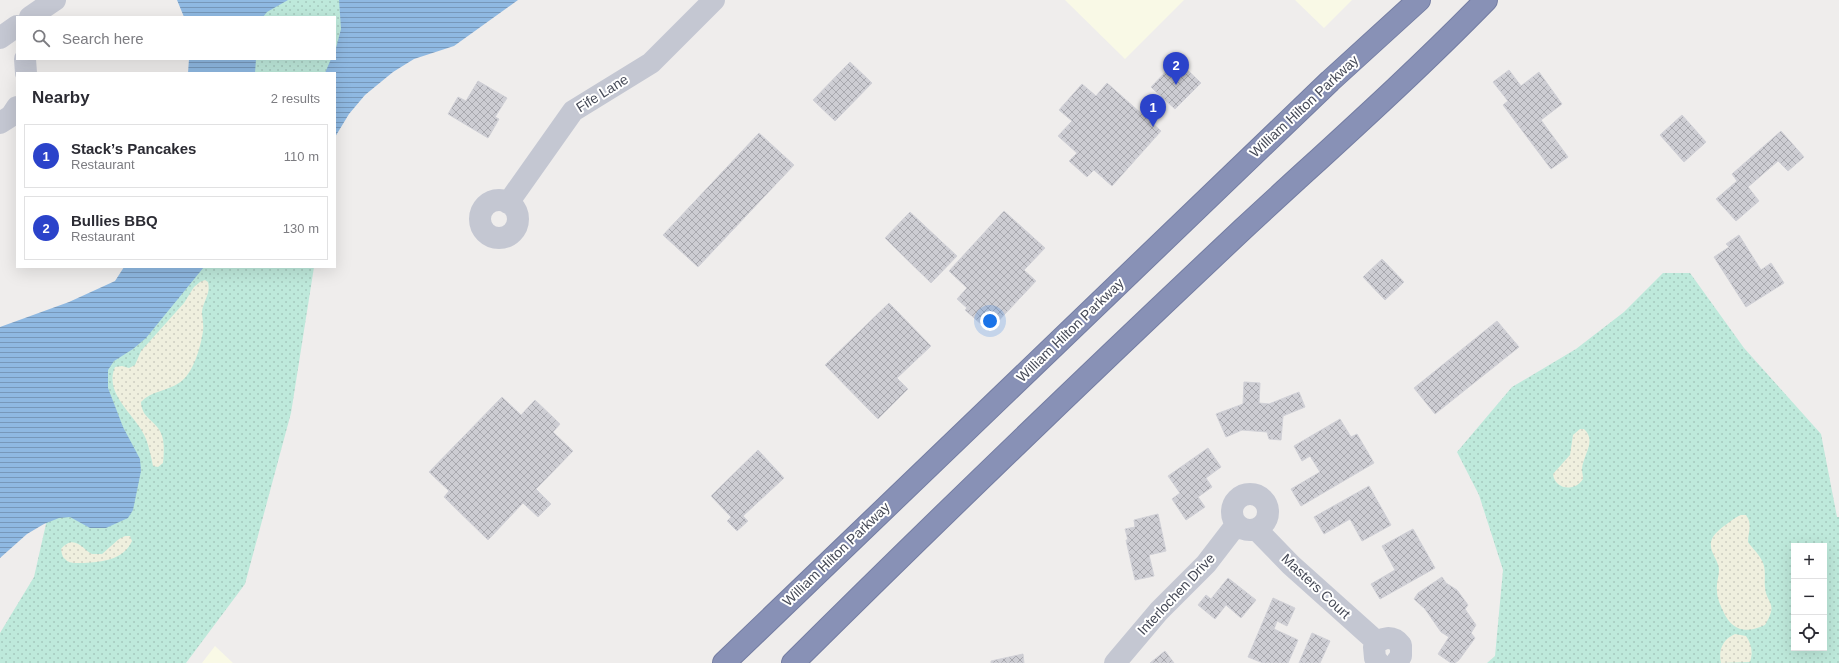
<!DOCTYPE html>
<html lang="en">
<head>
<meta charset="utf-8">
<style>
  :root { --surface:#fff; --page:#f2f2f3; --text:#2b2b33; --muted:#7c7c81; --line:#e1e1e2; --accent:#2b43ca }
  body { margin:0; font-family:Arial,sans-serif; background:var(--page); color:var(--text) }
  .controls { position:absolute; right:12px; bottom:12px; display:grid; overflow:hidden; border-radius:0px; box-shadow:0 4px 16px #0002 }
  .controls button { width:36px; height:36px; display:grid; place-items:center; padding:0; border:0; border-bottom:1px solid var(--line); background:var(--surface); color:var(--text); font:20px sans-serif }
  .you { position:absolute; left:990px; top:321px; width:14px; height:14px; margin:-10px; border:3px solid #fff; border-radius:50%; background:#1a73e8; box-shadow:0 0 0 6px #1a73e833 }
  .badge { display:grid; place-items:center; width:26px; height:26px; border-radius:50%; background:var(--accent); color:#fff; font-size:13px; font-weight:700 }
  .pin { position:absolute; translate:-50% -33px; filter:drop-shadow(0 1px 2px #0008) }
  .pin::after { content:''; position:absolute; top:21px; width:14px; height:12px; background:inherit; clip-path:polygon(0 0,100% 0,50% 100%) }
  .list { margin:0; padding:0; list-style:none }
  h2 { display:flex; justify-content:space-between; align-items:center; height:52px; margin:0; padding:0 16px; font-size:17px }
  h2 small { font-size:13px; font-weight:400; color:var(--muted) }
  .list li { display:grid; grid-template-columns:26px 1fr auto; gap:12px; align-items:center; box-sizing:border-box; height:64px; margin:0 8px 8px; padding:0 8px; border:1px solid var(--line); border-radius:0px }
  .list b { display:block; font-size:15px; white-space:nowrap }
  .list p { margin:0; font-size:13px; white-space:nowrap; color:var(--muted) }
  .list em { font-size:13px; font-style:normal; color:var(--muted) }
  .icon { flex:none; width:22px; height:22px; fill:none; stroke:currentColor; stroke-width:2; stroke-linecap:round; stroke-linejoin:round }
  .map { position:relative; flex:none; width:1839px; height:663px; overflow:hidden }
  .search { position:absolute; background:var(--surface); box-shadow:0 4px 16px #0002; left:16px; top:16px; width:320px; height:44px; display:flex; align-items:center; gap:10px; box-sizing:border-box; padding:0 14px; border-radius:0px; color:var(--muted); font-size:15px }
  .panel { position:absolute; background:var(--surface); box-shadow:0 4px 16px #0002; left:16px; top:72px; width:320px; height:196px; border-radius:0px }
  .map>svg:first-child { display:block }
  .commercial { fill:#f9f9e6 }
  .grass { fill:url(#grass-dots); fill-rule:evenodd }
  .sand { fill:url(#sand-dots) }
  .water { fill:url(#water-rules) }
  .building { fill:url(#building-cross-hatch); stroke:#d1d1d7 }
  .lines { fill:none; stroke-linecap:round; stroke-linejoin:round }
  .highway-casing { stroke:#747da2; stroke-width:24 }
  .minor { stroke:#c4c7d2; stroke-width:22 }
  .highway { stroke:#8891b6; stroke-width:22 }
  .labels { text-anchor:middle; stroke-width:4; stroke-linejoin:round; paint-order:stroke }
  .street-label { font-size:14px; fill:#464a57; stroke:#fff }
</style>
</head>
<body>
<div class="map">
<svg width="1839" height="663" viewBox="0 0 1839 663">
  <defs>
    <pattern id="grass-dots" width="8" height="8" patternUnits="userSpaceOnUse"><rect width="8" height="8" fill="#bee9db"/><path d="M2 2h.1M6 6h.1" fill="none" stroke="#a5c9be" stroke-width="1.8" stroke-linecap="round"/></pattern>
    <pattern id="sand-dots" width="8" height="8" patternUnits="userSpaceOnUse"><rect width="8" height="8" fill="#efefde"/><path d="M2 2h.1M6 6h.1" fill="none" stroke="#cecec1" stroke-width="1.8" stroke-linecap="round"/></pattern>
    <pattern id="water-rules" width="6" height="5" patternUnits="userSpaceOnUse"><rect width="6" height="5" fill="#8fb9e2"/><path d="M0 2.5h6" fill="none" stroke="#7798ba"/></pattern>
    <pattern id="building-cross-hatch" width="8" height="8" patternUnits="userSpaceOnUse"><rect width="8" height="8" fill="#cdcdd3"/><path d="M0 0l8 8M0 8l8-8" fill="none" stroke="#a8a8ae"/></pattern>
  </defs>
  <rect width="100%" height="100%" fill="#efedec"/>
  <path class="commercial" d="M1065,0H1184L1125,59Z
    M1295,0H1352L1324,28Z
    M215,646L233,663H202Z"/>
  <path class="grass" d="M233,0H359L335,73H225L228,59H335V17H232Z
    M156,267H314L291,413L245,584L186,663H0V633L34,577L60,462Z
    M1663,273H1690L1744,348L1821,434L1837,517H1839V663H1487L1495,656L1503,570L1479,495L1457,452L1512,387L1576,349L1624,312ZM1794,546H1824V648H1794Z"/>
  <path class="sand" d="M205,280L208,282C211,294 203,301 202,312C202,318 204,324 203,331C201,346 193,375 179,383C167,391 151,391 141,402C142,418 153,419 160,431C165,440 164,453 163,463L158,467L153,466C151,457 149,447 146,439C137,415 103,395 115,367L122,366L129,368L135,365L141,351L184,303L194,287L200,282Z
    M1580,429H1584C1597,441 1583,455 1582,469C1582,472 1583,476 1583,479C1575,492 1555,490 1553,474L1570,455L1573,435Z
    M1741,515H1746C1753,525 1748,531 1748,542C1752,548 1758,553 1761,559C1767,569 1764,577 1765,587C1766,604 1779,602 1765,625C1746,634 1732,631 1723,611C1720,604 1717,598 1717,591C1716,583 1719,577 1719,569C1718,558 1706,549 1713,537C1715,532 1735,517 1741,515Z
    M125,536H130L132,541C124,560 102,562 84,563C78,563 70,564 66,560C62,557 62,554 61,549C75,533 83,550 92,554H102L119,539Z
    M1735,634L1746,636C1752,645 1753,653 1750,662L1721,663C1718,650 1723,639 1735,634Z"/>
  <path class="water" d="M177,0H288L267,12L263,17H184Z
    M339,0H518L454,46L414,59L393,72L365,95L349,114L335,137V73H325L331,59H335V52L341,29Z
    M189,59H256L255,73H188Z
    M124,267H204L146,338L133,349L114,361L108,370V388L123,427L140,459L141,471L133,510L128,518L106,528H90L70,517L59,518L44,524L27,534L0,558V327L69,302L115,281Z"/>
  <path class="building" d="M1177,60L1201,83L1175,109L1151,87Z
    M850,62L872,83L835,121L813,100Z
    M1509,70L1521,86L1539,72L1562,104L1541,120L1568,157L1551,169L1503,105L1508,101L1493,82Z
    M478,81L507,98L495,117L499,119L488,138L448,114L458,97L466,101Z
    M1107,83L1161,131L1112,186L1094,170L1087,177L1069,161L1077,153L1058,136L1072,121L1059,110L1082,84L1096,96Z
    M1682,115L1706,142L1684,162L1660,135Z
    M1781,131L1804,157L1788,171L1778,161L1748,187L1759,201L1736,221L1716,199L1737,181L1732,174Z
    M759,133L794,165L698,267L663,235Z
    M1004,211L1045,248L1024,270L1036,281L989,331L965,310L967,308L957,299L967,288L949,271Z
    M910,212L957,256L931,283L885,238Z
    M1739,235L1761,270L1771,263L1784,283L1746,307L1714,257L1729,247L1726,244Z
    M1382,259L1404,282L1385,300L1363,277Z
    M889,303L931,346L897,378L908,389L878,419L825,365Z
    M1497,321L1519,347L1435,414L1414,388Z
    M1244,382L1260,383L1259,403L1269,404L1299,392L1305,407L1283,416L1281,440L1269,439L1267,432L1242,430L1226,437L1216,414L1243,404Z
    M502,397L521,415L535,400L560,424L553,432L573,451L536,489L551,504L538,517L523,503L488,540L444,497L449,491L429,472Z
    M1340,419L1351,437L1357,434L1374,463L1301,506L1291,489L1320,472L1310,456L1302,461L1294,446Z
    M1208,448L1221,467L1206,478L1212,487L1198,497L1205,507L1186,520L1172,499L1180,493L1168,476Z
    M758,450L784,478L743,516L748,521L737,531L727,521L731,517L711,496Z
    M1369,486L1391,525L1362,541L1350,519L1324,534L1314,517Z
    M1158,514L1166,551L1149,555L1154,576L1135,580L1126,540H1128L1125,529L1135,527L1134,520Z
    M1413,529L1435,568L1380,599L1371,584L1395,570L1382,546Z
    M1442,577L1446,583L1457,590L1468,605L1465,609L1476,625L1471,633L1475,638L1459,660L1455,663H1451L1438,654L1449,637L1441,632L1425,609L1414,599L1418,593Z
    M1228,578L1256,600L1241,618L1226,605L1215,619L1198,605L1206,595L1211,599Z
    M1273,598L1295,608L1287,626L1277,621L1274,629L1298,640L1288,663H1263L1248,657Z
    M1312,633L1330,641L1320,663H1299Z
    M1165,651L1174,663H1150Z
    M1023,654L1024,663H991V661Z"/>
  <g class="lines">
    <g class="highway-casing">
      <path id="highway" d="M724,663L1330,81L1419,0
        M793,663C941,516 1092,371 1244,228C1325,153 1409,79 1486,0"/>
    </g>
    <path class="minor" d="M30,17L55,0
      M0,38L17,26
      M25,59L26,73
      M0,123L11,116L17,107
      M480 219a19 19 0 1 1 38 0a19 19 0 1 1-38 0Z
      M508,203L573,111L651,63L714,0
      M1232 512a18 18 0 1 1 36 0a18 18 0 1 1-36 0Z
      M1256,529L1291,565L1377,642
      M1115,663L1159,611L1206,564L1236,525
      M1379,663L1375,658L1374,647C1381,636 1393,635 1401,645V656L1396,663"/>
    <use href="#highway" class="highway"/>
  </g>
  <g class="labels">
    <g class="street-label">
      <text transform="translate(602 93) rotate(-32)" y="5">Fife Lane</text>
      <text transform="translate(1304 106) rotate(-43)" y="5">William Hilton Parkway</text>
      <text transform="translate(1070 330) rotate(-44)" y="5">William Hilton Parkway</text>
      <text transform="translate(836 554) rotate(-44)" y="5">William Hilton Parkway</text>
      <text transform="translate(1316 586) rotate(43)" y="5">Masters Court</text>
      <text transform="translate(1176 594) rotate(-47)" y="5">Interlochen Drive</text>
    </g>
  </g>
</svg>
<div class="controls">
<button>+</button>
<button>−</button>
<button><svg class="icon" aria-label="locate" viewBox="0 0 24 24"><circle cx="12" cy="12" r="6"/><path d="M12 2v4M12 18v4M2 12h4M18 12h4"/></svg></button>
</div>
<div class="you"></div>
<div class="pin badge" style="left:1153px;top:127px">1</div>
<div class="pin badge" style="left:1176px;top:85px">2</div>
<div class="search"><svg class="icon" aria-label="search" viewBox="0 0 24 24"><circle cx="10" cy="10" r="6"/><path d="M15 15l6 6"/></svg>Search here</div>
<section class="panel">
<h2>Nearby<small>2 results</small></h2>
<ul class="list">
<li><span class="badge">1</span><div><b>Stack’s Pancakes</b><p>Restaurant</p></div><em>110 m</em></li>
<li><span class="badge">2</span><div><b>Bullies BBQ</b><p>Restaurant</p></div><em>130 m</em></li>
</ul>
</section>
</div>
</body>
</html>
